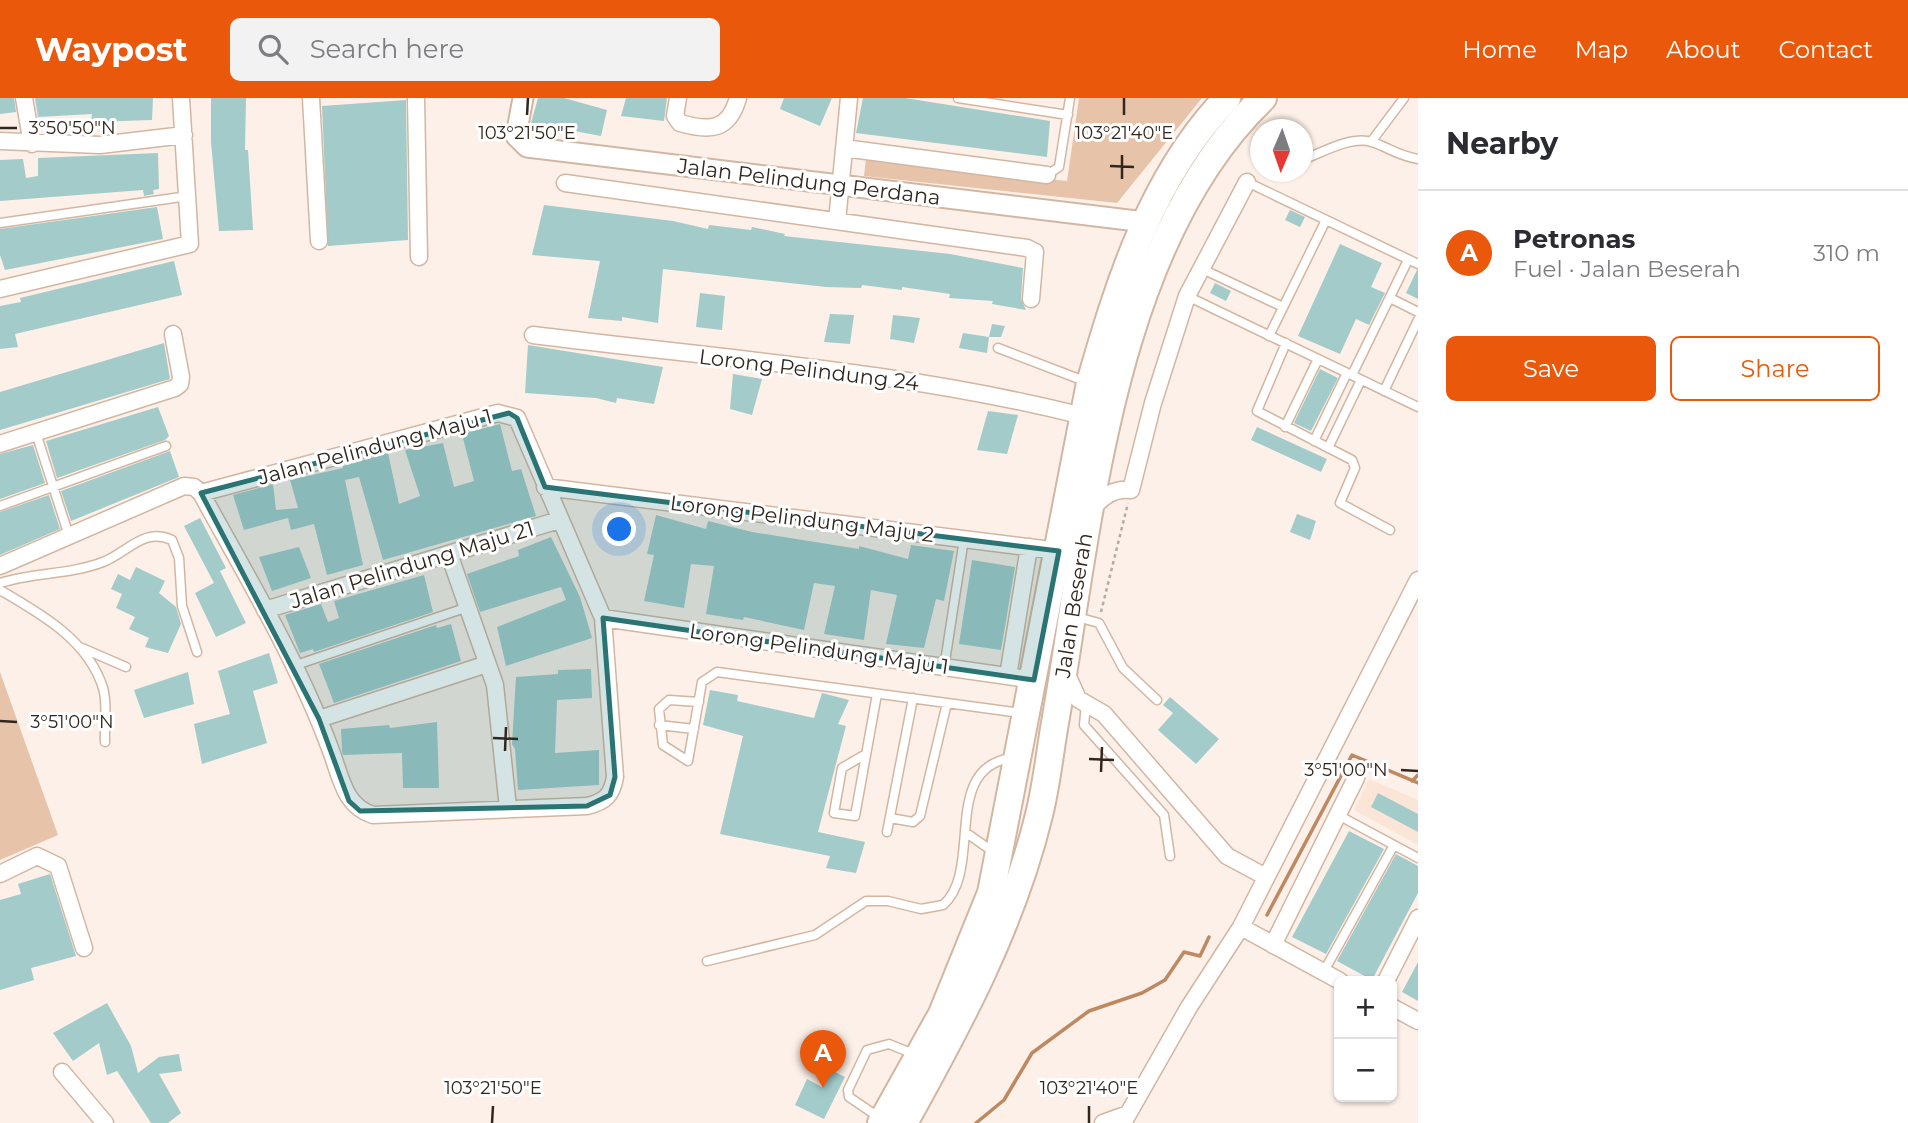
<!DOCTYPE html>
<html lang="en">
<head>
<meta charset="utf-8">
<style>
  :root { --surface:#fff; --page:#f2f2f3; --text:#2b2b33; --muted:#7c7c81; --line:#e1e1e2; --accent:#ea580c }
  body { margin:0; font-family:Montserrat,sans-serif; background:var(--page); color:var(--text) }
  .controls { position:absolute; right:21px; bottom:21px; display:grid; overflow:hidden; border-radius:10px; box-shadow:0 2px 5px #0004 }
  .controls button { width:63px; height:63px; display:grid; place-items:center; padding:0; border:0; border-bottom:2px solid var(--line); background:var(--surface); color:var(--text); font:35px sans-serif }
  .compass { position:absolute; left:1250px; top:21px; width:63px; height:63px; border-radius:50%; background:var(--surface); box-shadow:0 2px 5px #0004; rotate:182deg }
  .you { position:absolute; left:620px; top:432px; width:24px; height:24px; margin:-18px; border:5px solid #fff; border-radius:50%; background:#1a73e8; box-shadow:0 0 0 10px #1a73e833 }
  .badge { display:grid; place-items:center; width:46px; height:46px; border-radius:50%; background:var(--accent); color:#fff; font-size:23px; font-weight:700 }
  .pin { position:absolute; translate:-50% -58px; filter:drop-shadow(0 2px 4px #0008) }
  .pin::after { content:''; position:absolute; top:37px; width:24px; height:21px; background:inherit; clip-path:polygon(0 0,100% 0,50% 100%) }
  .list { margin:0; padding:0; list-style:none }
  h2 { display:flex; justify-content:space-between; align-items:center; height:91px; margin:0; padding:0 28px; font-size:30px }
  h2 small { font-size:23px; font-weight:400; color:var(--muted) }
  .list li { display:grid; grid-template-columns:46px 1fr auto; gap:21px; align-items:center; box-sizing:border-box; height:126px; padding:0 28px; border-top:2px solid var(--line) }
  .list b { display:block; font-size:26px; white-space:nowrap }
  .list p { margin:0; font-size:23px; white-space:nowrap; color:var(--muted) }
  .list em { font-size:23px; font-style:normal; color:var(--muted) }
  .actions { display:flex; gap:14px; padding:21px 28px }
  .actions a { flex:1; padding:16px 0; border:2px solid var(--accent); border-radius:10px; text-align:center; font-size:24px; color:var(--accent) }
  .actions .main { background:var(--accent); color:#fff }
  .icon { flex:none; width:38px; height:38px; fill:none; stroke:currentColor; stroke-width:2; stroke-linecap:round; stroke-linejoin:round }
  .map { position:relative; flex:none; width:1418px; height:1025px; overflow:hidden }
  header { display:flex; align-items:center; gap:42px; box-sizing:border-box; height:98px; padding:0 35px; background:var(--accent); color:#fff }
  header strong { font-size:33px }
  nav { display:flex; gap:38px; margin-inline-start:auto; font-size:24px }
  .search { width:490px; height:63px; background:var(--page); display:flex; align-items:center; gap:18px; box-sizing:border-box; padding:0 24px; border-radius:10px; color:var(--muted); font-size:26px }
  main { display:flex }
  aside { flex:1; background:var(--surface) }
  .map>svg:first-child { display:block }
  .built { fill:#fbe5d6 }
  .green { fill:#e7c3aa }
  .lines { fill:none; stroke-linecap:round; stroke-linejoin:round }
  .stream { stroke:#be8861; stroke-width:3.5 }
  .building { fill:#a2cbca }
  .service-casing { stroke:#d3b6a2; stroke-width:11 }
  .minor-casing { stroke:#d3b6a2; stroke-width:19 }
  .tertiary-casing { stroke:#d3b6a2; stroke-width:23 }
  .trunk-casing { stroke:#d3b6a2; stroke-width:30 }
  .path { stroke:#b6aaa2; stroke-width:2.5; stroke-dasharray:3.5 3.5; stroke-linecap:butt }
  .service { stroke:#fff; stroke-width:8 }
  .minor { stroke:#fff; stroke-width:16 }
  .tertiary { stroke:#fff; stroke-width:19 }
  .trunk { stroke:#fff; stroke-width:26 }
  .marked { fill:#2a7474; fill-opacity:0.2; stroke:#2a7474; stroke-width:5; stroke-linejoin:round }
  .ticks { fill:none; stroke:#32271f; stroke-width:2.5 }
  .labels { text-anchor:middle; stroke-width:6; stroke-linejoin:round; paint-order:stroke }
  .street-label { font-size:21px; fill:#32271f; stroke:#fff }
  .ticks-label { font-size:18px; text-anchor:middle; fill:#32271f; stroke:#fff; stroke-width:6; stroke-linejoin:round; paint-order:stroke }
</style>
</head>
<body>
<header>
<strong>Waypost</strong>
<div class="search"><svg class="icon" aria-label="search" viewBox="0 0 24 24"><circle cx="10" cy="10" r="6"/><path d="M15 15l6 6"/></svg>Search here</div>
<nav><a>Home</a><a>Map</a><a>About</a><a>Contact</a></nav>
</header>
<main>
<div class="map">
<svg width="1418" height="1025" viewBox="0 0 1418 1025">
  <rect width="100%" height="100%" fill="#fcf0e8"/>
  <path class="built" d="M1369,681L1418,702V747L1354,712Z"/>
  <path class="green" d="M1079,0H1202L1117,105L864,78L866,60L1067,83Z
    M0,574L58,737L0,762Z"/>
  <g class="lines">
    <path class="stream" d="M1412,683L1418,677
      M1267,817L1352,657L1418,685
      M976,1025L1004,1002L1032,955L1089,913L1142,895L1165,882L1184,854L1200,858L1209,839"/>
  </g>
  <path class="building" d="M0,0H14L16,14L0,16Z
    M35,0H153L152,22L91,24L92,16L38,19Z
    M211,0H246L245,52H248L253,132L219,133L211,44Z
    M538,0H564L607,12L601,38L531,25Z
    M626,0H667L664,23L621,18Z
    M784,0H832L820,28L780,11Z
    M863,0H905L1050,23L1047,59L856,35Z
    M406,2L408,142L328,148L322,8Z
    M158,55L159,91L153,92L154,96L144,98L143,92L0,103V62L23,61L26,80L38,78V60Z
    M544,107L673,123L708,131L709,127L751,132L752,129L785,136L784,138L950,156L1023,170L1021,201L1026,212L992,206L993,203L949,200L950,196L902,189V192L862,187L861,190L826,189L663,171L658,225L622,219V223L588,220L600,163L532,157Z
    M157,109L163,141L5,172L0,157V131Z
    M1290,112L1305,119L1300,129L1285,122Z
    M1340,146L1382,165L1371,189L1385,195L1369,227L1356,221L1340,256L1298,238Z
    M174,163L182,197L15,236L18,249L0,251V208L21,204L20,200Z
    M1417,172H1418V201L1406,195Z
    M1215,185L1231,193L1226,203L1210,195Z
    M700,195L725,198L722,232L696,229Z
    M830,216L854,217L850,246L824,244Z
    M893,217L920,220L914,245L890,241Z
    M992,226L1005,228L1001,239H989Z
    M963,235L989,239L987,255L959,250Z
    M164,245L170,281L0,332V294Z
    M528,247L663,269L654,306L617,300L616,305L596,300L525,295Z
    M1320,271L1338,280L1311,333L1294,325Z
    M733,276L762,281L752,317L730,311Z
    M158,309L169,338L165,342L57,380L46,343Z
    M988,313L1018,317L1007,356L977,352Z
    M500,326L512,373L521,371L536,418L383,462L359,379L345,382L363,467L327,477L314,426L291,432L288,420L244,432L233,397L273,386L276,412L298,410L290,382L343,370V368L388,355L399,406L420,398L405,352L443,345L454,389L474,383L462,336Z
    M1257,329L1327,361L1321,374L1251,342Z
    M33,347L45,385L0,401V356Z
    M170,353L179,379L71,423L61,393Z
    M49,397L60,431L0,457V414Z
    M1297,416L1316,423L1310,442L1290,434Z
    M656,417L706,431L708,423L752,434L859,451V448L908,461L911,447L954,453L944,503L936,501L924,550L886,546L897,497L871,492L864,542L824,536L835,488L814,485L804,532L744,519L743,522L706,516L714,468L691,466L684,510L644,503L654,457L647,456Z
    M200,420L226,470L220,473L246,525L216,539L195,495L214,485L184,428Z
    M551,439L580,499L592,540L506,568L497,529L566,502L561,489L480,514L467,476L519,458L518,452Z
    M299,449L311,480L272,493L259,459Z
    M972,462L1015,469L1001,552L959,546Z
    M136,469L165,483L159,495L176,509L181,526L168,555L145,549L149,540L129,531L135,519L116,510L122,496L111,491L118,476L130,482Z
    M424,477L433,514L314,554L313,551L300,555L285,517L321,506L328,524L339,520L334,503Z
    M451,526L461,563L334,605L319,566L436,527L437,530Z
    M269,555L278,585L253,593L267,645L202,666L194,626L230,616L218,573Z
    M591,571L592,600L557,602L555,655L599,652V687L518,692L515,651L512,646L516,579L558,576V572Z
    M188,574L194,606L144,620L134,592Z
    M710,592L738,597L737,603L814,620L822,595L849,602L838,626L846,628L818,734L865,744L856,775L826,770L830,758L720,736L743,638L703,627Z
    M1170,599L1219,641L1196,666L1158,632L1173,615L1163,607Z
    M437,624L439,690H403L402,655L343,657L342,653L341,631L389,627L390,630Z
    M1378,695L1418,716V734L1371,709Z
    M1349,733L1384,751L1326,856L1292,839Z
    M1396,756L1418,768V795L1372,882L1337,863Z
    M50,776L76,858L31,870L34,882L0,892V802L21,796L18,786Z
    M1418,864V903L1402,894Z
    M107,905L131,948L138,975L159,959L179,956L182,973L159,976L181,1015L168,1025H151L117,973L107,977L99,945L73,963L53,935Z
    M831,972L845,979L824,1021L795,1007L807,981L822,989Z"/>
  <g class="lines">
    <g class="service-casing">
      <path id="service" d="M958,0L1068,17
        M1371,44L1404,0
        M1302,62C1321,55 1352,37 1372,44C1390,50 1396,57 1418,61
        M1047,77L1059,69L1070,0
        M1247,84L1418,166
        M0,125L188,98
        M1200,170L1283,209
        M1187,198L1418,309
        M1390,200L1418,214
        M1269,238L1326,122
        M1286,245L1257,313L1352,362L1355,370L1340,405L1390,432
        M998,250L1087,284
        M1352,277L1408,162
        M1384,293L1418,222
        M1285,329L1318,261
        M36,335L69,438
        M1314,343L1347,275
        M1328,350L1361,282
        M0,408L166,348
        M0,485C34,474 69,477 103,464C128,454 144,429 172,442L179,460L182,508L197,554
        M0,492C41,516 88,542 103,590C108,606 104,627 105,644
        M1077,519L1099,525L1123,570L1157,602
        M82,550L126,569
        M293,568L468,509
        M944,570L964,441
        M699,604L669,602L659,611L663,647L688,663L702,584L717,574L1021,615
        M1086,606L1084,627L1164,717L1170,758
        M659,627L694,631
        M866,656L842,670L834,715L855,718L877,596
        M1338,717L1418,760
        M890,720L913,724L920,718L947,605
        M887,734L913,600
        M965,734L995,755
        M707,863L815,837L866,803H888L921,811L943,807C984,772 940,669 1012,660
        M1323,875L1394,747
        M880,1020L849,999L848,992L867,952L889,946L916,957"/>
    </g>
    <g class="minor-casing">
      <path id="minor" d="M24,0L32,46
        M311,0L319,143
        M416,0L419,159
        M678,0L675,18L680,25C711,34 729,32 738,0
        M0,43L100,47L184,37
        M844,50L1047,77
        M565,85L1027,150L1035,154L1031,201
        M837,123L849,0
        M0,191L190,146L181,0
        M533,237C715,260 905,273 1083,318
        M0,346L175,290L180,286L181,279L173,236
        M545,389L1059,453
        M1091,412C1102,399 1113,390 1131,392L1153,305L1187,198L1247,84
        M449,456L495,587L508,710
        M0,468L184,388L194,389L201,395C247,479 298,563 331,653C341,679 344,708 373,717L587,708C605,704 612,697 615,679L603,520L517,320L498,315L201,395
        M265,512L559,422
        M603,520L1034,582
        M1066,574L1078,601L1104,616L1227,758L1266,779
        M1008,578L1029,449
        M319,621L487,566
        M0,776L37,758L58,768L84,850
        M1241,829L1340,883
        M1273,847L1356,680
        M1386,883L1418,820
        M1392,909L1418,923
        M62,974L105,1025
        M1103,1025L1128,1016
        M1123,1025L1189,909L1241,829L1418,482"/>
    </g>
    <g class="tertiary-casing">
      <path id="tertiary" d="M523,0L516,38L527,49L1145,124"/>
    </g>
    <g class="trunk-casing">
      <g id="trunk">
        <path d="M881,1025L942,916L991,795L1090,285C1119,184 1152,78 1227,0"/>
        <path id="s1" d="M904,1025C959,926 1012,828 1039,717C1047,685 1050,652 1056,619C1090,422 1111,145 1263,0"/>
      </g>
    </g>
    <path class="path" d="M1101,514L1128,405"/>
    <use href="#service" class="service"/>
    <use href="#minor" class="minor"/>
    <use href="#tertiary" class="tertiary"/>
    <use href="#trunk" class="trunk"/>
  </g>
  <path class="marked" d="M509,315L517,320L545,389L1059,453L1034,582L603,520L615,679L610,697L587,708L360,713L349,703L319,621L201,395Z"/>
  <path class="ticks" d="M527,17L528,0M1124,17V0M0,30H17M1110,68L1134,69M1122,81V57M0,623L17,624M493,640L518,641M505,653L506,629M1089,661L1114,662M1401,672L1418,673M1101,674L1102,649M492,1025L493,1008M1089,1025V1008"/>
  <g class="labels">
    <g class="street-label">
      <text transform="translate(809 84) rotate(7)" y="7">Jalan Pelindung Perdana</text>
      <text transform="translate(809 272) rotate(7)" y="7">Lorong Pelindung 24</text>
      <text transform="translate(375 349) rotate(-15)" y="7">Jalan Pelindung Maju 1</text>
      <text transform="translate(802 421) rotate(7)" y="7">Lorong Pelindung Maju 2</text>
      <text transform="translate(412 467) rotate(-17)" y="7">Jalan Pelindung Maju 21</text>
      <text dy="7" stroke="none"><textPath href="#s1" startOffset="550">Jalan Beserah</textPath></text>
      <text transform="translate(819 551) rotate(8)" y="7">Lorong Pelindung Maju 1</text>
    </g>
  </g>
  <g class="ticks-label">
    <text x="72" y="36">3°50'50"N</text>
    <text x="527" y="41">103°21'50"E</text>
    <text x="1124" y="41">103°21'40"E</text>
    <text x="72" y="630">3°51'00"N</text>
    <text x="1346" y="678">3°51'00"N</text>
    <text x="493" y="996">103°21'50"E</text>
    <text x="1089" y="996">103°21'40"E</text>
  </g>
</svg>
<div class="controls">
<button>+</button>
<button>−</button>
</div>
<svg class="compass" viewBox="-18 -18 36 36"><path d="M0-13l5 13h-10z" fill="#e53935"/><path d="M0 13l5-13h-10z" fill="#7c7c81"/></svg>
<div class="you"></div>
<div class="pin badge" style="left:823px;top:990px">A</div>
</div>
<aside>
<h2>Nearby<small></small></h2>
<ul class="list">
<li><span class="badge">A</span><div><b>Petronas</b><p>Fuel · Jalan Beserah</p></div><em>310 m</em></li>
</ul>
<div class="actions"><a class="main">Save</a><a>Share</a></div>
</aside>
</main>
</body>
</html>
